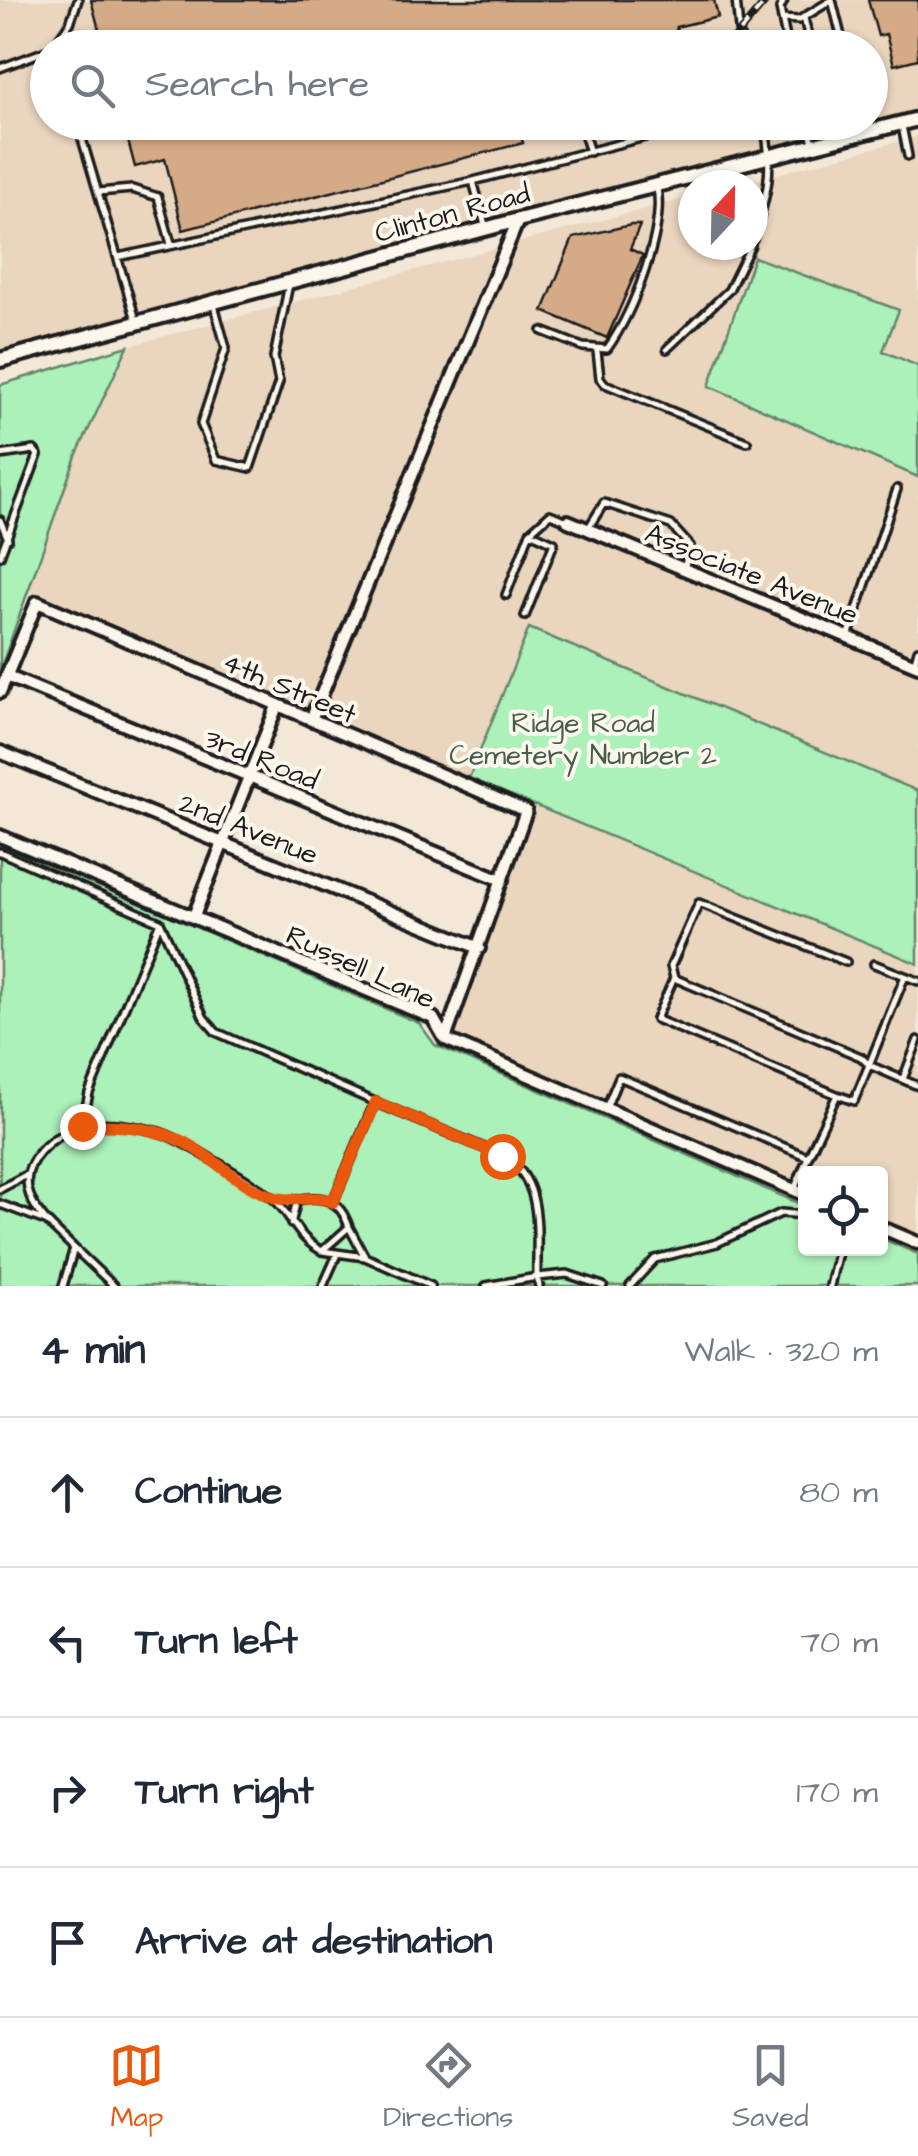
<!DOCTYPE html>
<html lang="en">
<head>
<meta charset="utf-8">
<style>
  :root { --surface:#fff; --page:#f2f2f3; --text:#1f2937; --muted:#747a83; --line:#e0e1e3; --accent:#ea580c }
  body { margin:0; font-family:"Architects Daughter",sans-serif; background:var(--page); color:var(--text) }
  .controls { position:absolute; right:30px; bottom:30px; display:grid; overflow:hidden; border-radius:10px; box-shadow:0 2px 8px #0004 }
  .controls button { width:90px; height:90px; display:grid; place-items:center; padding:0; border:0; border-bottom:2px solid var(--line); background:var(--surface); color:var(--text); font:50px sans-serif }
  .compass { position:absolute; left:678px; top:170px; width:90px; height:90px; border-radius:50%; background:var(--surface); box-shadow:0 2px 8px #0004; rotate:22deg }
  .stop { position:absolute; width:30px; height:30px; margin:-22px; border:8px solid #ea580c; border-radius:50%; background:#fff }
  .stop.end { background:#ea580c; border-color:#fff; box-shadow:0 2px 10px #0008 }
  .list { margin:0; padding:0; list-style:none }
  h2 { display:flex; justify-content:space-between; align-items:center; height:130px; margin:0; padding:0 40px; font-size:42px }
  h2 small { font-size:32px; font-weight:400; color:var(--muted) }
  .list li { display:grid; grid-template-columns:65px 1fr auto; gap:30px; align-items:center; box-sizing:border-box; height:150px; padding:0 40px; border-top:2px solid var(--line) }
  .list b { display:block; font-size:38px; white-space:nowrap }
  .list em { font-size:32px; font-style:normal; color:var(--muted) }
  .icon { flex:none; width:55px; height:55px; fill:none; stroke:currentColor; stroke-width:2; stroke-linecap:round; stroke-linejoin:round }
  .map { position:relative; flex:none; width:918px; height:1286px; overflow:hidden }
  .search { position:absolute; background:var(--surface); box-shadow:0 2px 8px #0004; left:30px; right:30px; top:30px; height:110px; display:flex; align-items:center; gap:25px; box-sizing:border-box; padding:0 35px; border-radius:55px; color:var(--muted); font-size:38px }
  .sheet { height:730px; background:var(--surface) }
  nav { display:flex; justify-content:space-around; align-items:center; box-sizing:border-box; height:140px; border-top:2px solid var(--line); background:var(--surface); font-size:28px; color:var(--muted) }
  nav a { display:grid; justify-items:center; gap:5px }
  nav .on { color:var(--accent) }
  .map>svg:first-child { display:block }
  .built { fill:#ead5bf; fill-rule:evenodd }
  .green { fill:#acf0ba; stroke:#64866b; stroke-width:2.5 }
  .building { fill:#d5aa86; stroke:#1c1c1c; stroke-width:2.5 }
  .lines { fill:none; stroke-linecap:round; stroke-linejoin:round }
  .service-casing { stroke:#1c1c1c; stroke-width:12 }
  .minor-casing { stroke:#1c1c1c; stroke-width:18 }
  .tertiary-casing { stroke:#1c1c1c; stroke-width:20 }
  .service { stroke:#fbf7ec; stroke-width:5 }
  .minor { stroke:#fbf7ec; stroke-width:10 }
  .tertiary { stroke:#fbf7ec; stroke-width:12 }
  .rail-casing { stroke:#1c1c1c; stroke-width:8 }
  .rail { stroke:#fbf7ec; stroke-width:4; stroke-dasharray:11; stroke-linecap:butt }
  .route { stroke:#ea580c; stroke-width:12 }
  .labels { text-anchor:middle; stroke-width:8; stroke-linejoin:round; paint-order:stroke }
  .street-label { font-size:28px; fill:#1c1c1c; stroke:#fbf7ec }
  .park-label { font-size:28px; fill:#475c4b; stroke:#fbf7ec }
</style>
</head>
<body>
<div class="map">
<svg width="918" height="1286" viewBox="0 0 918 1286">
  <rect width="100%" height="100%" fill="#f3e8d8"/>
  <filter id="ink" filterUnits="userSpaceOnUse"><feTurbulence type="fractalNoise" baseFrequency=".01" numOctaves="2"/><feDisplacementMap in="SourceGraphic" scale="20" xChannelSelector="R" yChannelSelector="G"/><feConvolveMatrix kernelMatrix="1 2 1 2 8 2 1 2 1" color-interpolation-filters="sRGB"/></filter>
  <g filter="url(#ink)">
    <path class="built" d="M0,0H918V111L0,352ZM48,48H870V122H48Z
      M918,136V366L882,352L899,310L709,385L918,477V791L529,628L469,778L28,590L76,456L128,346L693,196V245H753V185H735Z
      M537,807L918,964V1254L881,1238L880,1174H806L805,1206L450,1051Z"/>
    <path class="green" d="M754,257L899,310L883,351L918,366V477L709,386Z
      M128,346L76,456L0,670V385Z
      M529,628L918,791V964L469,778Z
      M0,843L419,1023L435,1045L805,1206L806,1248H880L881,1238L918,1254V1286H0Z"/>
    <path class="building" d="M91,0H714L718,17L676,27L681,48H104Z
      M868,0H918V59L894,65L886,34L878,36Z
      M123,122H518L523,143L183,230L165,159L135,167Z
      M631,225H640L630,249L643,255L607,338L543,311L573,238Z"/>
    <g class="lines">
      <g class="service-casing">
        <path id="service" d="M736,0L741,48
          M784,0L780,9L788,48
          M832,0L844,48
          M804,18L811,48
          M782,19L799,20L832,0
          M53,47L70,23L78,0
          M0,68L48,50
          M77,122L136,320
          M580,122L590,152
          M807,122L813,142
          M902,126L908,156
          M473,181L485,225
          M98,192L132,189L158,197L171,244
          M753,239C767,196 775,167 763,122
          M118,257L473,181L704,122
          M214,305L226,348L201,424L216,460L250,468L279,382L274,357L289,284
          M542,331L583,347L607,349C633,313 665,231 657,188
          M667,349L729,290L751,245
          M597,351L600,378L605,384L747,442
          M0,455L34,450L38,455L0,556
          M0,520L8,539
          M589,527L604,503L671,525L690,546L684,569
          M506,595L530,532L550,514L565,520
          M525,616L554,543L530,532
          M848,637L897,489
          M915,661L918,650
          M0,852L160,922
          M874,964L905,976
          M674,978L671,966L699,903L846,962
          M918,981L905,976L869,1065L918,1086
          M903,1079L918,1040
          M606,1108L619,1077L808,1157L794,1190
          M82,1126L89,1093L160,922L204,1018L216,1032L375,1102
          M808,1157L837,1095L854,1101L869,1065L861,1057L674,978L656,1019L837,1095
          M0,1189L26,1175
          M333,1202L375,1102L503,1156C545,1180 536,1234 537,1277L486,1286
          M0,1204L45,1221
          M74,1248L114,1286
          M322,1251L365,1257L349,1227
          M365,1257L431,1286
          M63,1286L74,1248C58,1232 38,1217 30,1196C17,1163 53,1133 83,1126C106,1120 136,1126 159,1132C176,1137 265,1189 277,1202C294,1221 298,1238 322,1251L349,1227C340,1200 324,1194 297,1200L291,1224
          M323,1286L336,1257
          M539,1286L537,1277L567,1274L603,1286
          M630,1286L655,1259L717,1243L781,1213L806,1215
          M830,1286L839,1248"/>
      </g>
      <g class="minor-casing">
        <path id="minor" d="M568,521L918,666
          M6,676L502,880
          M0,692L37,602L526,811L445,1039
          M311,720L518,220
          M0,752L479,948
          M0,836L433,1018L445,1039L806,1195
          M194,916L277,706
          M880,1227L918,1243"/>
      </g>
      <g class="tertiary-casing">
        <path id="tertiary" d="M0,360L518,220L918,119"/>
      </g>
      <use href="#service" class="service"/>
      <use href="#minor" class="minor"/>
      <use href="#tertiary" class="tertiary"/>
      <g class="rail-casing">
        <path id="rail" d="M726,48L767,0"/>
      </g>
      <use href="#rail" class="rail"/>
    </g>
  </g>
  <g class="lines" filter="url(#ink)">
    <path class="route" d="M82,1126C121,1124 161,1127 194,1148C220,1164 243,1187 273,1197C293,1204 313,1193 333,1202L376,1102L502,1156"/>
  </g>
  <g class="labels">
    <g class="street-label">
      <text transform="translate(452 212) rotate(-15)" y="10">Clinton Road</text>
      <text transform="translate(752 573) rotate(22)" y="10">Associate Avenue</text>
      <text transform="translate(290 687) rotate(23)" y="10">4th Street</text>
      <text transform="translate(262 758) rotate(22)" y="10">3rd Road</text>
      <text transform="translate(249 828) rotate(22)" y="10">2nd Avenue</text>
      <text transform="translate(361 966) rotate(25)" y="10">Russell Lane</text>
    </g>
    <g class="park-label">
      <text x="583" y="732">Ridge Road<tspan x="583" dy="32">Cemetery Number 2</tspan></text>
    </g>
  </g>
</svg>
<div class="controls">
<button><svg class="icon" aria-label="locate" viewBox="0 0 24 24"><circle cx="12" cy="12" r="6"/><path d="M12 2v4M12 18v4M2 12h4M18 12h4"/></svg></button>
</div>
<svg class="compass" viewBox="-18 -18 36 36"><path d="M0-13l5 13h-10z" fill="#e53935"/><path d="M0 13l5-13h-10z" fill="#747a83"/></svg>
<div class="stop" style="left:502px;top:1156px"></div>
<div class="stop end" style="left:82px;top:1126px"></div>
<div class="search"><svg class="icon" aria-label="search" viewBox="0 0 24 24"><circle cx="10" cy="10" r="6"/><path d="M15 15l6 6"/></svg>Search here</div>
</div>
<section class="sheet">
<h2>4 min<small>Walk · 320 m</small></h2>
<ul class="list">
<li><svg class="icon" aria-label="ahead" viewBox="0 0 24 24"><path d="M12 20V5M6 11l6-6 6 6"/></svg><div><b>Continue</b></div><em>80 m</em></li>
<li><svg class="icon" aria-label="left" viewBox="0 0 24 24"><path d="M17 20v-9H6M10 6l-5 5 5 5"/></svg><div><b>Turn left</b></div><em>70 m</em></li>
<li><svg class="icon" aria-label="right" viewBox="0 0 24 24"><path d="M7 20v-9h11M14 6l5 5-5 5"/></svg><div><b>Turn right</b></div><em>170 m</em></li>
<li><svg class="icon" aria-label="arrive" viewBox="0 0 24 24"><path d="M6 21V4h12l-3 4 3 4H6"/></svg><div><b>Arrive at destination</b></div></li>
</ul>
</section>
<nav>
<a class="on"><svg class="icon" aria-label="map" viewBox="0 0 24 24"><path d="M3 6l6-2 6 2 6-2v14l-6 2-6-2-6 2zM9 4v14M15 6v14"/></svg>Map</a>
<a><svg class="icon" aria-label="directions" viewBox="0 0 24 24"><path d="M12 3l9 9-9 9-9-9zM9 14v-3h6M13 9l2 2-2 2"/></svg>Directions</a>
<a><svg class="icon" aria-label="saved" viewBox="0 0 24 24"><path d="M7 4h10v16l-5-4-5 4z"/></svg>Saved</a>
</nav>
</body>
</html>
